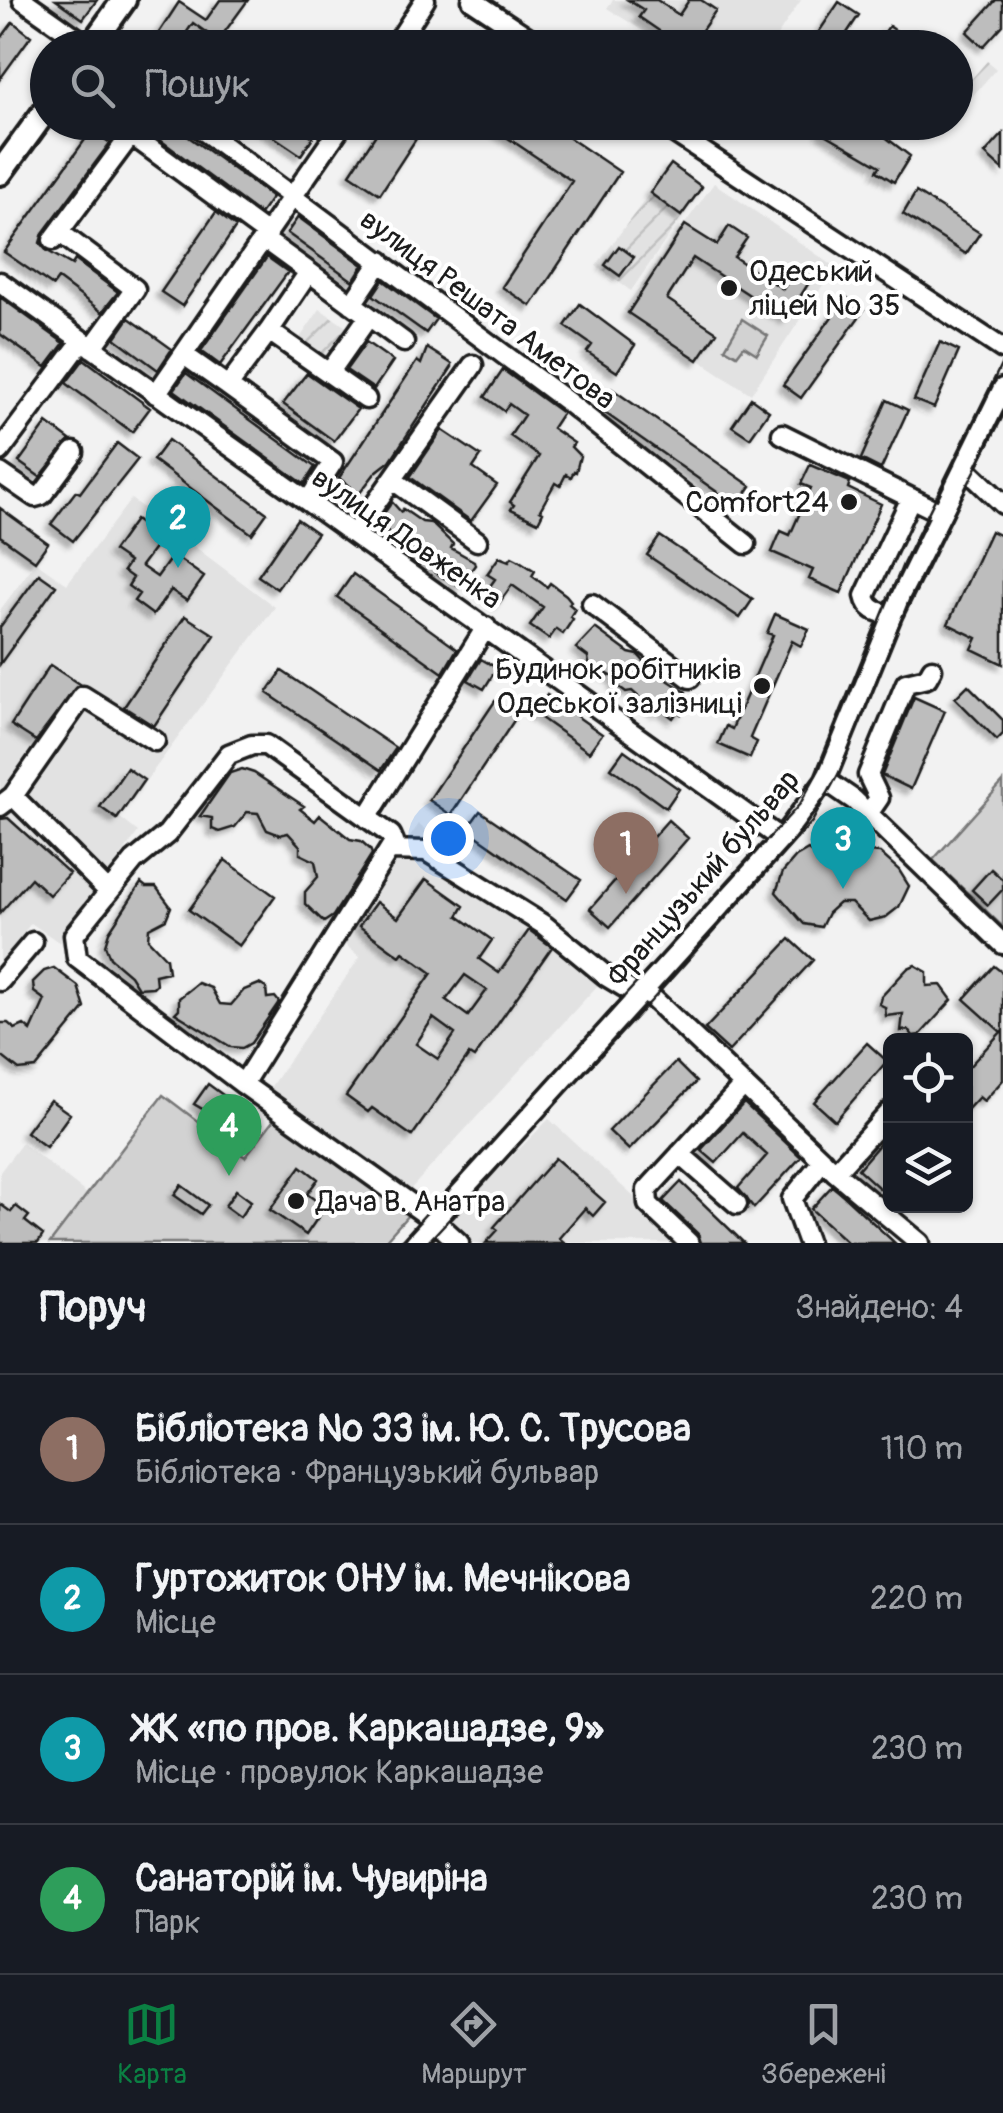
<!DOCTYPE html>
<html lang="uk">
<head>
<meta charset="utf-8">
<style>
  :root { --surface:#171b24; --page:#20242c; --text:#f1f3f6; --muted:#9ea1a6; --line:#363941; --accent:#0b8043 }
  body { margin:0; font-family:Pangolin,sans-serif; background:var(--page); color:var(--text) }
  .controls { position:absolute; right:30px; bottom:30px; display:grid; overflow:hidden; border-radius:15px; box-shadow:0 2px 8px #0004 }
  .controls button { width:90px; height:90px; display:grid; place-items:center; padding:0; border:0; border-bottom:2px solid var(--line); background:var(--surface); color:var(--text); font:50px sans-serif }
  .you { position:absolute; left:448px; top:838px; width:35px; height:35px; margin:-25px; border:8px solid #fff; border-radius:50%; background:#1a73e8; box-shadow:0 0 0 15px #1a73e833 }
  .badge { display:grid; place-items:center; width:65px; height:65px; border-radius:50%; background:var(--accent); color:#fff; font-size:32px; font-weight:700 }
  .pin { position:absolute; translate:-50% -82px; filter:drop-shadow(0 2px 5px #0008) }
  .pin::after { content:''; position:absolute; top:52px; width:35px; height:30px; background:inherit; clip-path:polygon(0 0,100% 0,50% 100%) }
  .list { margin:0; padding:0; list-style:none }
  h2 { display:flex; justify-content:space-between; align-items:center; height:130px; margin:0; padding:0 40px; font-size:42px }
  h2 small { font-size:32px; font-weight:400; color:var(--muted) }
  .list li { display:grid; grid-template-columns:65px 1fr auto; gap:30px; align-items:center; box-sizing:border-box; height:150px; padding:0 40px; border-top:2px solid var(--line) }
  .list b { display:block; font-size:38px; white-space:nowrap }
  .list p { margin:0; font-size:32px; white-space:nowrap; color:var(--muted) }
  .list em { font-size:32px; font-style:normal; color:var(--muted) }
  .icon { flex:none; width:55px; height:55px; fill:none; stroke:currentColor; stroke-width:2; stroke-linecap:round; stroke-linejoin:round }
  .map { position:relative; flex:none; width:1003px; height:1243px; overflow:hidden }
  .search { position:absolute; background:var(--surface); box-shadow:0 2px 8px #0004; left:30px; right:30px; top:30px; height:110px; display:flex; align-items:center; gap:25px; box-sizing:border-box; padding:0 35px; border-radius:55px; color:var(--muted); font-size:38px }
  .sheet { height:730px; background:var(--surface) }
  nav { display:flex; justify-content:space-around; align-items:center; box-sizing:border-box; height:140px; border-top:2px solid var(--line); background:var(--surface); font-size:28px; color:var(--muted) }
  nav a { display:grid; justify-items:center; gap:5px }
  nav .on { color:var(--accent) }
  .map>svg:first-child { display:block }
  .built { fill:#e2e2e2 }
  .industrial { fill:url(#industrial-furrows) }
  .park { fill:#d2d2d2; stroke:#777; stroke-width:2.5 }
  .building { fill:#bdbdbd; stroke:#1c1c1c; stroke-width:2.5; fill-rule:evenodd; filter:url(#shadow) }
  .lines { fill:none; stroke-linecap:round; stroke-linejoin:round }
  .minor-casing { stroke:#1c1c1c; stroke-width:25 }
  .major-casing { stroke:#1c1c1c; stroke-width:30 }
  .minor { stroke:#fff; stroke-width:18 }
  .major { stroke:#fff; stroke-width:22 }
  .tram { stroke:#1c1c1c; stroke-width:2.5 }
  .poi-dot { fill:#1c1c1c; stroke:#fff; stroke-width:4 }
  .labels { text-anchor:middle; stroke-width:8; stroke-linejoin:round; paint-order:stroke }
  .poi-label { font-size:30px; fill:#1c1c1c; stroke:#fff; text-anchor:start }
  .street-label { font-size:30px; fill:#1c1c1c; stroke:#fff }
</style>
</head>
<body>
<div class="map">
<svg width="1003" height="1243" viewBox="0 0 1003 1243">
  <defs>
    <pattern id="industrial-furrows" width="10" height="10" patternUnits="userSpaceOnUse" patternTransform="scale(2.5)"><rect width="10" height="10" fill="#e2e2e2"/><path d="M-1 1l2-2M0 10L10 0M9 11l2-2" fill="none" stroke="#c1c1c1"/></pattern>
    <filter id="shadow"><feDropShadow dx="-5" dy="5" stdDeviation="2.5" flood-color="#0004"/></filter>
  </defs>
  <rect width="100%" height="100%" fill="#f2f2f2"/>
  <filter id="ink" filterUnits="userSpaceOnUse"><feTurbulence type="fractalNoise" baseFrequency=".01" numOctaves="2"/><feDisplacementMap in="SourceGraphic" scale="20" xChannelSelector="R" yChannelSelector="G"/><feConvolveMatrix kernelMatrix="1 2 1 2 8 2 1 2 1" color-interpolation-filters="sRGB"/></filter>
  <g filter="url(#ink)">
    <path class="built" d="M613,0H801L769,48L668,47L607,8Z
      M714,183L835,267L751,394L623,310Z
      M131,499L275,607L119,817L138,832L60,943L31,923L0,964V610L36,562L67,584Z
      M419,824L609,973L406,1194L265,1095L360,957L338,939Z
      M549,1119L684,1243H426Z
      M22,1143L87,1194L50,1243H0V1172Z"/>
    <path class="industrial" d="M987,61L996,69L956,115V97Z
      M671,164L702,187L631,291L596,266Z
      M320,309L352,331L332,360L300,338Z"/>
    <path class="park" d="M742,319L768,336L757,354L744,346L737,355L725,348Z
      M1003,782V927L933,860Z
      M163,1095L245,1157L276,1117L409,1214L383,1243H50Z"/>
    <path class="building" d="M56,0H97L83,19Z
      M220,0H248L218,41L193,23L176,48H149L179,2L206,20Z
      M628,0H657L679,15L689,0H701L716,10L700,33L722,48H684L639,17L644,10Z
      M996,0H1003V25L983,47L967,32Z
      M839,2L859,15L837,48H808Z
      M13,22L31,36L0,79V40Z
      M889,26L908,39L903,48H874Z
      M136,122H168L272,197L260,214Z
      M252,122H292L313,137L301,155Z
      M384,122H427L380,194L350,174Z
      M484,122H546L620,172L531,306L502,287L572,181Z
      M827,122H866L910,156L894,182L877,171L880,166L822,132Z
      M92,130L110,143L43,233L40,243L46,250L72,265L75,260L118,292L102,312L58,279L53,286L4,252Z
      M1003,134V170L985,154Z
      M671,164L702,187L681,216L650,193Z
      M916,192L980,233L966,254L903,214Z
      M216,212L236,227L182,306L161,292Z
      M298,217L363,265L353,281L287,233Z
      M685,225L717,245L729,226L747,238L734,257L783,289L795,271L810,281L786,319L693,258L667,299L717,332L698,360L628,313Z
      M619,246L634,257L620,276L605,265Z
      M267,257L288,272L220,365L201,351Z
      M383,280L436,319L426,333L373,295Z
      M0,297L64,343L46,367L0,334Z
      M846,297L864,310L801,398L783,385Z
      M580,304L635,345L617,372L587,352L592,345L565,326Z
      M129,318L172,349L158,370L115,338Z
      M366,342L393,361L374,389L346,370Z
      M940,342L959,351L934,408L914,400Z
      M427,348L452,364V367L390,461L376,472L359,494L339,478L417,361L421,364Z
      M84,359L150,408L132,432L66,383Z
      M503,370L562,413L552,428L574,443L571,447L580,456L576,472L574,471L571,477L566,474L560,486L555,483L540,510L543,512L538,522L511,509L514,505L510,502L539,456L510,436L524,415L509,404L504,411L485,397Z
      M186,373L315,467L304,484L174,390Z
      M307,373L358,409L334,441L283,404Z
      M612,389L751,486L737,506L598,408Z
      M751,398L769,411L750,438L732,426Z
      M887,400L908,410L881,469L861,459Z
      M47,423L70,440L40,477L19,462Z
      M442,430L481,456L473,468L497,485L471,521L410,477Z
      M168,440L267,513L252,534L153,460Z
      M117,443L138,459L73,541L51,524L76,491L80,493Z
      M810,465L850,482L848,488L881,504L841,593L809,579L813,570L772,552L781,531L790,535L811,488L801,484Z
      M392,502L401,512L403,509L422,522L431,523L453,544L451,548L474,561L475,565L459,587L448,573L444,578L435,572L438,569L410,554L412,551L404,547L397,537L393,542L386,536L388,532L375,526Z
      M0,508L48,543L35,561L0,536Z
      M297,519L317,533L277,589L258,576Z
      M135,520L161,539L141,566L157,577L173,555L204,577L187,601L171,590L153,615L134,601L139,594L128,586L133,578L123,571L129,562L113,551Z
      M991,531L1003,537V664L972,649L977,638L948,624Z
      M660,536L753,599L740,618L647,555Z
      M499,557L509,561L512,557L518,560L535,571L532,576L547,587L550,583L566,595L571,601L569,604L575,609L570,617L573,619L563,634L556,629L549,639L530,626L543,607L512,585L499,603L485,593L495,579L487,574Z
      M39,574L56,586L0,664V627Z
      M353,574L457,649L443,673L337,597Z
      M775,614L809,629L801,646L792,641L750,738L757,742L750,758L718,744L726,726L732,729L773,635L767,633Z
      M185,616L215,635L154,726L124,707Z
      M595,628L629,653L638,655L651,669L686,692L688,697L683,704L686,706L681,714L678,711L673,718L661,709L655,711L632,691L626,692L614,683L615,678L589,664L588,657L576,648Z
      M481,659L497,668L484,689L468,680Z
      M50,665L79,684L36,741L11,725Z
      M282,671L396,748L381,770L267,693Z
      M968,685L1003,720V734L997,740L955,698Z
      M547,695L602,734L589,752L534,713Z
      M914,697L945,711L911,789L882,775Z
      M495,701L517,716L451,815L429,800Z
      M624,750L679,789L666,808L611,768Z
      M127,768L144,780L117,819L100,807Z
      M242,769L254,773L304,806L300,809L315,821L320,815L350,839L361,841L370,849L372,854L333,916L324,922L305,904V892L318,877L315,861L300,854V846L288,833L280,835L267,830L258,813L247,812L235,827L219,832L212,829V818L200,816L230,773Z
      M480,811L581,880L567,899L467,829Z
      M8,818L69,873L49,895L31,878L0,913V819Z
      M668,820L688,838L610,927L590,909Z
      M847,825L865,837L854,851L880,853L899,870L909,886L899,907L886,917L869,921L851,903H839L828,913L821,927L804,924L776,892L783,872L796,857L808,850L821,860Z
      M225,860L275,896L239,946L189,910Z
      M991,869L1003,880V889L988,905L972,890Z
      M426,879L464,906L458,916L492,940L479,959L499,973L529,930L552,947L474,1058L469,1055L412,1136L372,1108L368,1112L346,1096L432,973L403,952L400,956L359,926L376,902L398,918ZM465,975L487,990L468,1016L446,1000ZM433,1018L455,1034L438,1059L416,1044Z
      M141,883L146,887H156L171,907L166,919L149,928L148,939L166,958L168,972L155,975L156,984L153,987L138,988L130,975L110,958L105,945L109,932Z
      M790,939L813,960L729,1051L705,1029Z
      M915,965L927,972V986L941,985L952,1000L920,1035L913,1036L909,1030L901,1031L903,1014L886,1016L885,1007L879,1004L881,997L908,968Z
      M994,966L1003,973V1080L984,1101L979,1097L966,1111V1070L1001,1032L964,999Z
      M54,968L78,986L85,1008L36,1068L19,1070L0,1055V1023H8L15,1029L24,1025L31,1031L45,1000L34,992L33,982L44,971Z
      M198,983L211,988L220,1004L231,1005L244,990L259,984L266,988L267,998L275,997L279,1002L251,1043L242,1048L231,1047L175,1013L179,1009V998Z
      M867,1043L887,1061L835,1121L814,1102Z
      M676,1062L696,1082L629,1150L609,1131Z
      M208,1084L257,1120L241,1144L221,1131L226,1123L194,1104Z
      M50,1100L70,1114L46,1147L26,1132Z
      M744,1103L801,1157L754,1208L738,1188L767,1155L743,1133L716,1163L701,1150Z
      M890,1132V1198L858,1169Z
      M555,1158L605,1202L593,1216L585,1208L559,1238L565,1243H486L498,1230L494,1227Z
      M301,1166L318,1179L307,1194L325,1207L306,1235L270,1210Z
      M681,1182L744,1243H701L698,1234L663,1201Z
      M181,1185L208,1205L201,1214L174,1195Z
      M832,1186L843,1195L895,1243H848L811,1209Z
      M236,1190L251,1201L240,1217L225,1206Z
      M0,1204L11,1212L16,1206L29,1216L25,1221L43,1235L38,1243H0Z"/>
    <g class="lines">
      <g class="minor-casing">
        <path id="minor" d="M23,0L91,48
          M472,0L544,48
          M394,48L425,0
          M114,122L268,235
          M192,122L569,403L746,544
          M658,122L1003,349
          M59,232L135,289L92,348
          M53,240L131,135
          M265,240L309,272L269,331L366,399
          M309,272L404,342
          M0,282L781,839
          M352,304L381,261
          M269,331L228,386L333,462L308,501
          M184,355L228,386
          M329,373L369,316
          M156,394L344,122
          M782,434L941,513
          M0,451L82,341
          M964,467L1003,504
          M0,473L35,497L42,495L74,452
          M393,480L477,541
          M354,534L473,365
          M592,604L690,678
          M892,615C879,612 868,611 865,596L911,498
          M825,780L854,800L1003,944
          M13,796L109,892
          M0,806L13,796L83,696L155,741
          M868,814L879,798L868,775L906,683L927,678L932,669
          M367,818L486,627
          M391,850L426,851L544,925L606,976L639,996
          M0,981L33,942
          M644,990L835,1172L920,1243
          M243,1084L394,842L391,835L266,745H252L229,754L167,834L134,861L74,935L77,958L243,1084L435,1221L459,1243
          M680,1154L737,1204
          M835,1172L890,1112
          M415,1243L781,839L825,780L892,615L1003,388
          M689,1243L648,1204L647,1190L744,1085
          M808,1243L792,1199L823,1160"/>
      </g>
      <g class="major-casing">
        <path id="major" d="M90,48L124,0
          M0,173L48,107"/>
      </g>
      <use href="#minor" class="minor"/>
      <use href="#major" class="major"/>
      <path class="tram" d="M399,1243L800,804L819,770L903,564L1003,361
        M427,1243L653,999L812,822L840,771L910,598L1003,416"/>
    </g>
  </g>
  <g class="poi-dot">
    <circle cx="729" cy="288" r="10"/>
    <circle cx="849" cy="502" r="10"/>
    <circle cx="762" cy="686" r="10"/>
    <circle cx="296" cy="1201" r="10"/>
  </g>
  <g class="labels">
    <g class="poi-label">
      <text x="749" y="281">Одеський<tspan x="749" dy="34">ліцей № 35</tspan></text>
      <text x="829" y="512" text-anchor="end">Comfort24</text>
      <text x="742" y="679" text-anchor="end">Будинок робітників<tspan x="742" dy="34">Одеської залізниці</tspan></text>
      <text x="316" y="1211">Дача В. Анатра</text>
    </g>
    <g class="street-label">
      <text transform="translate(488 309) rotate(37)" y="10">вулиця Решата Аметова</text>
      <text transform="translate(407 538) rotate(35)" y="10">вулиця Довженка</text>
      <text transform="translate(703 878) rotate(-49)" y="10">Французький бульвар</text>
    </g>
  </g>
</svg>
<div class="controls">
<button><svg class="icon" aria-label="locate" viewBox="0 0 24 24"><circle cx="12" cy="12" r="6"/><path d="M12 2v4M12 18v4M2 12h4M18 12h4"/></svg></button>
<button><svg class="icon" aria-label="layers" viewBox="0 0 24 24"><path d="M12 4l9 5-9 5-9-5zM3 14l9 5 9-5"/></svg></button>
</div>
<div class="you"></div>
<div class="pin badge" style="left:626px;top:894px;background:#8d6e63">1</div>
<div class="pin badge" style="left:178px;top:568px;background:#0f9aa8">2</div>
<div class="pin badge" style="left:843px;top:889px;background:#0f9aa8">3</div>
<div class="pin badge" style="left:229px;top:1176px;background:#2e9e5b">4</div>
<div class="search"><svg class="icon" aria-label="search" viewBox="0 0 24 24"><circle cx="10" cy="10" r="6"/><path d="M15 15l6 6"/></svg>Пошук</div>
</div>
<section class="sheet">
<h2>Поруч<small>Знайдено: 4</small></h2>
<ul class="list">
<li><span class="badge" style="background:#8d6e63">1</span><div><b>Бібліотека № 33 ім. Ю. С. Трусова</b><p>Бібліотека · Французький бульвар</p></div><em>110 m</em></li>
<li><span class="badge" style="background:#0f9aa8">2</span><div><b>Гуртожиток ОНУ ім. Мечнікова</b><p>Місце</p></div><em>220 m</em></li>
<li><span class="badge" style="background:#0f9aa8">3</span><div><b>ЖК «по пров. Каркашадзе, 9»</b><p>Місце · провулок Каркашадзе</p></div><em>230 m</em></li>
<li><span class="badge" style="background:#2e9e5b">4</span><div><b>Санаторій ім. Чувиріна</b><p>Парк</p></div><em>230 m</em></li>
</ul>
</section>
<nav>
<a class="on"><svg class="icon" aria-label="map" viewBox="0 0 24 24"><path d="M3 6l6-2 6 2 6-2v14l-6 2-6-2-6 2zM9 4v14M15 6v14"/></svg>Карта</a>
<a><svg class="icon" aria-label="directions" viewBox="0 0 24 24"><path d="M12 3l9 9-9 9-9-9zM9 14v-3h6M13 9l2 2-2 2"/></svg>Маршрут</a>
<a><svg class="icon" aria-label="saved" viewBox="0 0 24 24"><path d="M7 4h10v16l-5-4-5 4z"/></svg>Збережені</a>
</nav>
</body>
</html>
